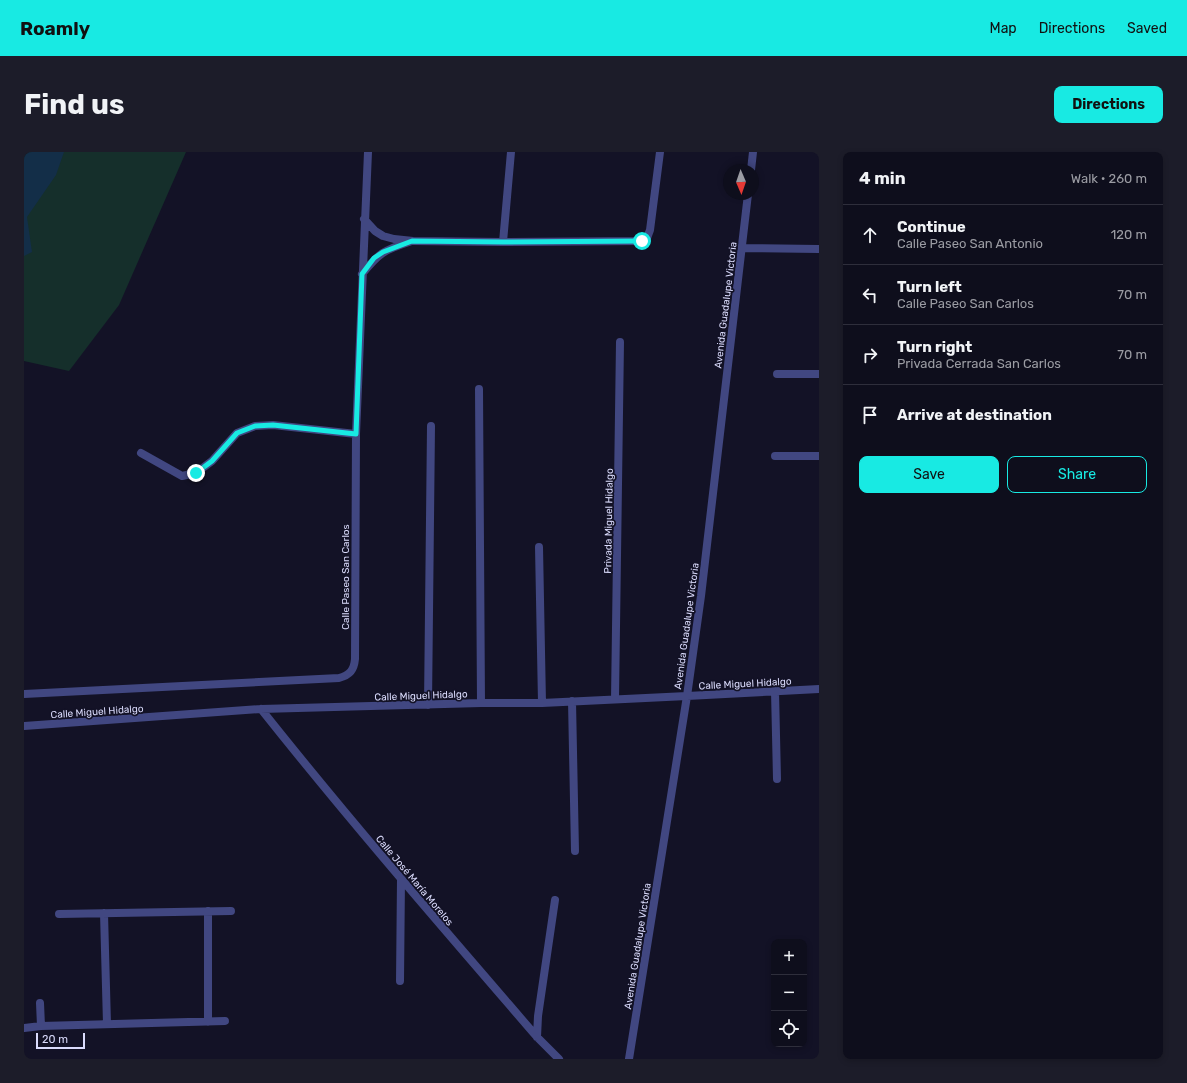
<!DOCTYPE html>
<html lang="en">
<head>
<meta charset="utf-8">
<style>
  :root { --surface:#0e0e1c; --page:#1c1c29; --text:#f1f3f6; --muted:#9b9ca3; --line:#2e2e3b; --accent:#18eae3 }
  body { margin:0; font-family:Rubik,sans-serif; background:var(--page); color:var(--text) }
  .controls { position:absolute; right:12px; bottom:12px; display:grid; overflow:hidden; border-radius:8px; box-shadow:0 2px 6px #0003 }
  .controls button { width:36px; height:36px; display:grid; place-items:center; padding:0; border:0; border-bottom:1px solid var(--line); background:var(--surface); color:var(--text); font:20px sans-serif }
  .compass { position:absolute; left:699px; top:12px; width:36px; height:36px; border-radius:50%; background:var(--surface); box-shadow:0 2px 6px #0003; rotate:178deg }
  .scale { position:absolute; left:12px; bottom:10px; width:49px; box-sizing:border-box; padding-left:4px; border:2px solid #dadbfc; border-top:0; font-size:11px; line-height:14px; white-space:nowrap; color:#dadbfc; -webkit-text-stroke:3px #131226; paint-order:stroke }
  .stop { position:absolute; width:12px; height:12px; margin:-9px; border:3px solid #18eae3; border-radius:50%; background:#fff }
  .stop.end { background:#18eae3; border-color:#fff; box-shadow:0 1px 4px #0008 }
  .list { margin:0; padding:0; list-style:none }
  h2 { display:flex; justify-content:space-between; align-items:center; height:52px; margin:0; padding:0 16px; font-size:17px }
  h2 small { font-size:13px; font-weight:400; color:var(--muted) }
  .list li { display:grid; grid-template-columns:26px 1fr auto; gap:12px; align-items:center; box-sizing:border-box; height:60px; padding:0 16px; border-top:1px solid var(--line) }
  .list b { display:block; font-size:15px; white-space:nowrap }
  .list p { margin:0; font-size:13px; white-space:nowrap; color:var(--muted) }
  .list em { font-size:13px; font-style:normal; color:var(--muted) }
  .actions { display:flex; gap:8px; padding:12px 16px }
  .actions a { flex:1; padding:9px 0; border:1px solid var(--accent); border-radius:8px; text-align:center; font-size:14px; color:var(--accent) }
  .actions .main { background:var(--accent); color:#111 }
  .icon { flex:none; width:22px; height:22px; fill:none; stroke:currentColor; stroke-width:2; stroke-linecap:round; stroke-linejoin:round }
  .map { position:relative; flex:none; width:795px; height:907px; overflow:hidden; border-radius:8px }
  header { display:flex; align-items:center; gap:24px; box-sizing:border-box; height:56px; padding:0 20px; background:var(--accent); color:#111 }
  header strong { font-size:19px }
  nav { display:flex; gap:22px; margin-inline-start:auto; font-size:14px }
  .intro { display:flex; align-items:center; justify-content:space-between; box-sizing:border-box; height:96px; padding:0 24px }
  h1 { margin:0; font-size:28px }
  .button { padding:10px 18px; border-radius:8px; background:var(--accent); color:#111; font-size:14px; font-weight:700 }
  main { display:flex; gap:24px; padding:0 24px }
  aside { flex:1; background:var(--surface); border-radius:8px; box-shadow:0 2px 6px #0003 }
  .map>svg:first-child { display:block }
  .green { fill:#152f2b }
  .water { fill:#132e48 }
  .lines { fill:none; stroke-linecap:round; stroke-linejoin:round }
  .minor { stroke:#414781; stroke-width:8 }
  .route { stroke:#18eae3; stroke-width:5 }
  .labels { text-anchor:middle; stroke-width:3.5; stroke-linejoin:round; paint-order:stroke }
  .street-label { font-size:10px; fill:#dadbfc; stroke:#131226 }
</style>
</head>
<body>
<header>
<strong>Roamly</strong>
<nav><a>Map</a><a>Directions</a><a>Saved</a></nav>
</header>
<div class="intro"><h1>Find us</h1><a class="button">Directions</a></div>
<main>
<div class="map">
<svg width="795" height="907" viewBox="0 0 795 907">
  <rect width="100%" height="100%" fill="#131226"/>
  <path class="green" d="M0,0H162L95,153L45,219L0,209Z"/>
  <path class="water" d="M0,0H40L32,23L3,65L8,100L0,104Z"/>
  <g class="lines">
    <path class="minor" d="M727,18L729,0
      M340,67L351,79L359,84L370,87L389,89L479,90L618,89L623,86L626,78L636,0
      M479,90L487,0
      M718,96L795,97
      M338,122C355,101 360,98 385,90
      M753,222H795
      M455,237L457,551
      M117,301L158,324L172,321L188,309L213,281L231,274L249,273L332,282
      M751,304H795
      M515,395L518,551
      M751,539L753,627
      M0,542L315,526C326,523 330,518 331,507L332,282L344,0
      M591,547L596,190
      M548,549L551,699
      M404,553L407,274
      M237,557C326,669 420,777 513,885L535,907
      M0,574L237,557L457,551H518L663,544L795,537
      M184,759V870
      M80,761L83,872
      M35,762L207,759
      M376,829L377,727
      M16,851L17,874
      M0,876L17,874L201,869
      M513,885L514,864L531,748
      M605,907L663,544L677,444L724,42"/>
  </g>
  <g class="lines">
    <path class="route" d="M172,321L188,309L213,281L231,274L249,273L332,282L338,122L350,106L359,100L388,89L479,90L618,89"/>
  </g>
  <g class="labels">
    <g class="street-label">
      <text transform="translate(701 153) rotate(-83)" y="4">Avenida Guadalupe Victoria</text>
      <text transform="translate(584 369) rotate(-89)" y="4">Privada Miguel Hidalgo</text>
      <text transform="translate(321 425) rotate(-90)" y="4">Calle Paseo San Carlos</text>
      <text transform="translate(662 474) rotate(-82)" y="4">Avenida Guadalupe Victoria</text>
      <text transform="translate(721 531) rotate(-3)" y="4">Calle Miguel Hidalgo</text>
      <text transform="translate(397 543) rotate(-2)" y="4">Calle Miguel Hidalgo</text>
      <text transform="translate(73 559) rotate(-4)" y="4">Calle Miguel Hidalgo</text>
      <text transform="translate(391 728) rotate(50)" y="4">Calle José María Morelos</text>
      <text transform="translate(613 794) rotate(-81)" y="4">Avenida Guadalupe Victoria</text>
    </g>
  </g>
</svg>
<div class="controls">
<button>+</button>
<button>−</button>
<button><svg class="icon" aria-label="locate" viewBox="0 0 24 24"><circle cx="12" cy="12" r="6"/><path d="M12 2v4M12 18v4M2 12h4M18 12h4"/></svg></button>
</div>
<svg class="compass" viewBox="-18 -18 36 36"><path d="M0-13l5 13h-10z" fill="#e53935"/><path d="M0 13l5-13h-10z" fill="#9b9ca3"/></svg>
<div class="scale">20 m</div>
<div class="stop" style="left:618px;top:89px"></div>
<div class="stop end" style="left:172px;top:321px"></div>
</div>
<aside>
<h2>4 min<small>Walk · 260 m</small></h2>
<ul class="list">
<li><svg class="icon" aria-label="ahead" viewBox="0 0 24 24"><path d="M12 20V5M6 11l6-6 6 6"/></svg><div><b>Continue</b><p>Calle Paseo San Antonio</p></div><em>120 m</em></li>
<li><svg class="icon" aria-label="left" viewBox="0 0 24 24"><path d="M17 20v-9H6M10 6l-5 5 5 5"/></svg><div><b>Turn left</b><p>Calle Paseo San Carlos</p></div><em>70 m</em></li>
<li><svg class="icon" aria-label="right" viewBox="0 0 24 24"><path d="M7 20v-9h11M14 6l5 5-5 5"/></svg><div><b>Turn right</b><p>Privada Cerrada San Carlos</p></div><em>70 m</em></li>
<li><svg class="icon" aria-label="arrive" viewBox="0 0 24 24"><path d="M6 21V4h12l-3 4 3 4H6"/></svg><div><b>Arrive at destination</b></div></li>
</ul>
<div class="actions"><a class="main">Save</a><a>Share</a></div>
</aside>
</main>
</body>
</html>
